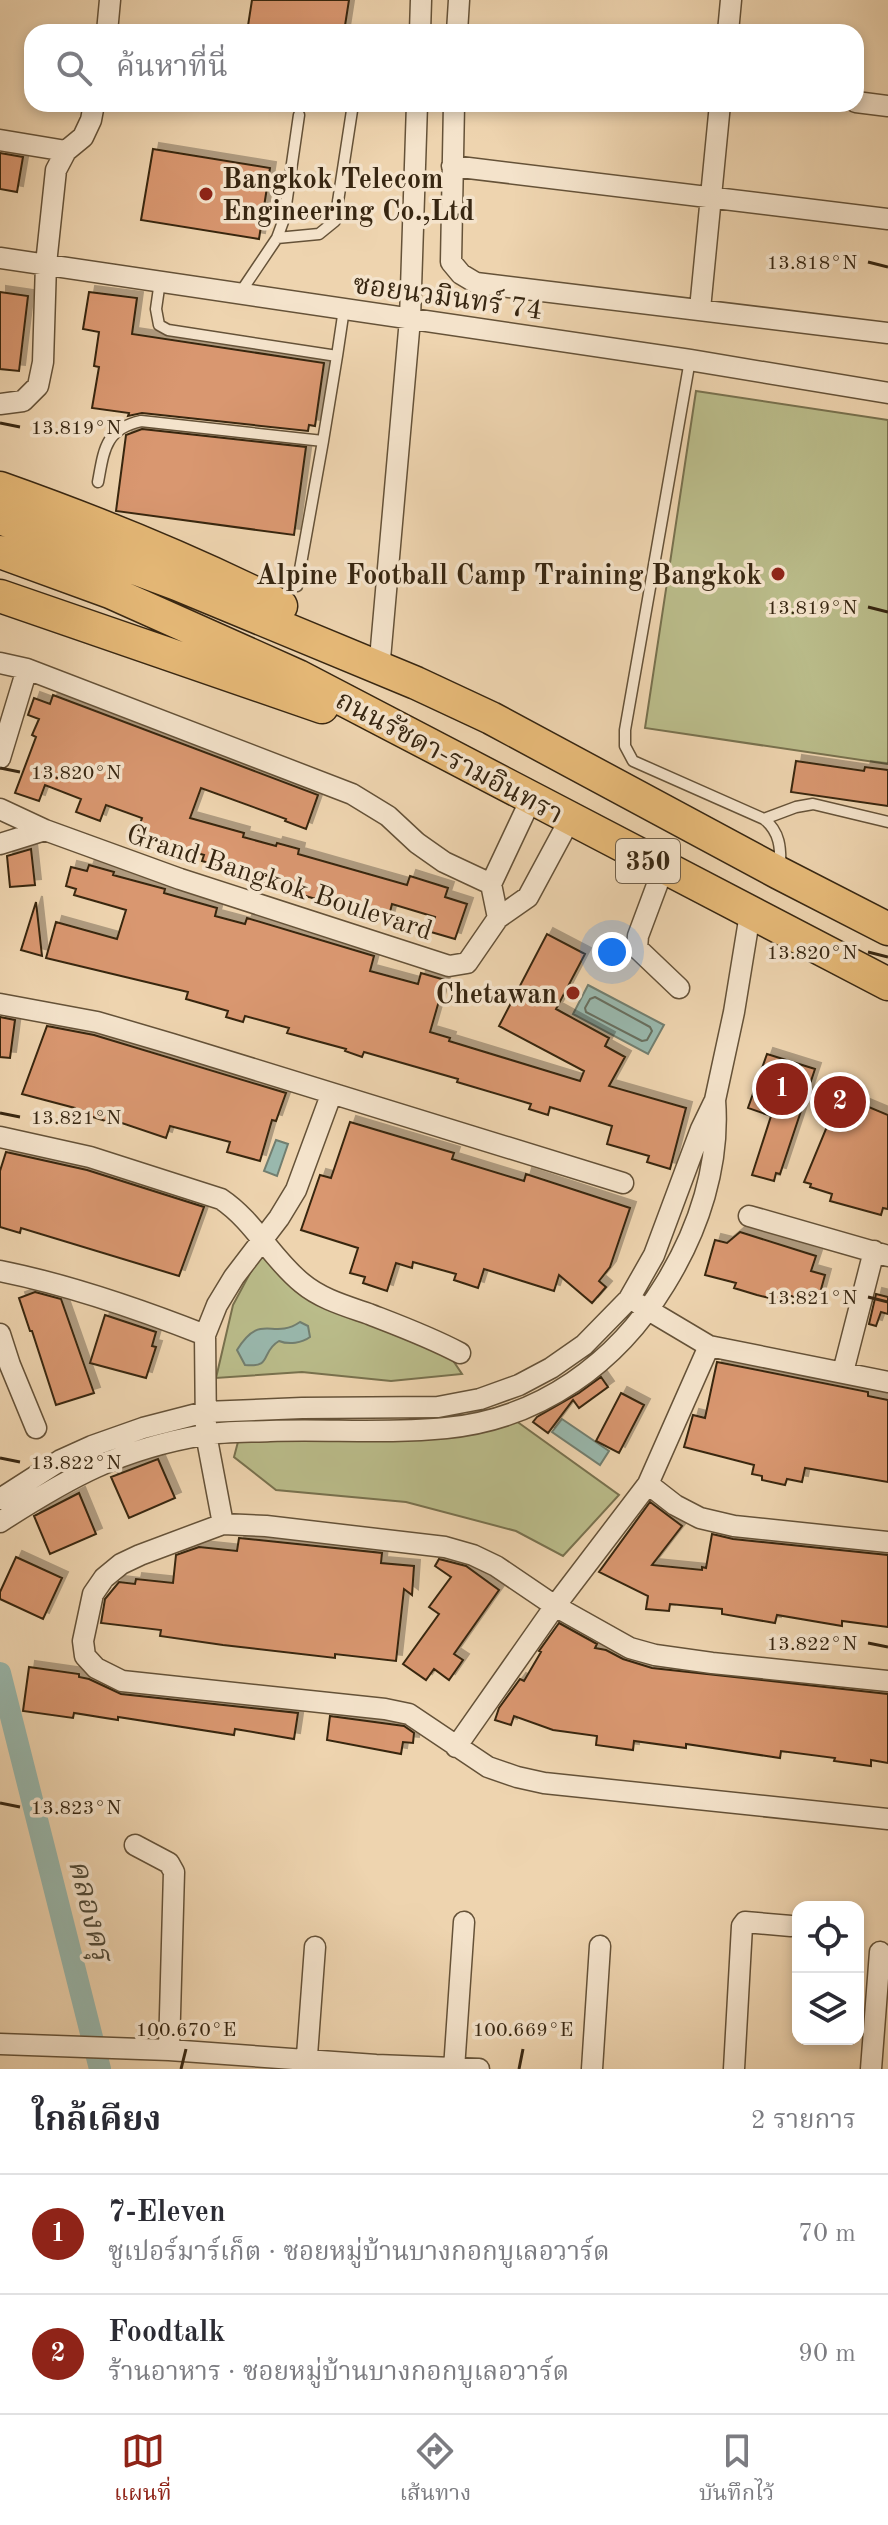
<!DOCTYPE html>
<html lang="th">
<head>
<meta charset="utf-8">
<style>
  :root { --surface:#fff; --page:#f2f2f3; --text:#2b2b33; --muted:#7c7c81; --line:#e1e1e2; --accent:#8f2418 }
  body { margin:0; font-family:"Old Standard TT","Noto Serif Thai",serif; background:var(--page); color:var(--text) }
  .controls { position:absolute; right:24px; bottom:24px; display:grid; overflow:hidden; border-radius:16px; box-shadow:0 4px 12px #0003 }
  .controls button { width:72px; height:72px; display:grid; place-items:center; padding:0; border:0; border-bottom:2px solid var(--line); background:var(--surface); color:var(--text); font:40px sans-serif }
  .you { position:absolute; left:612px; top:952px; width:28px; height:28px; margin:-20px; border:6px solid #fff; border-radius:50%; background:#1a73e8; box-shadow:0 0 0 12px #1a73e833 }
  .badge { display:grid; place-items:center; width:52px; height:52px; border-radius:50%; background:var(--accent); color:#fff; font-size:26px; font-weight:700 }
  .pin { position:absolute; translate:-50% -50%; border:4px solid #fff; box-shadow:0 2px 8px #0006 }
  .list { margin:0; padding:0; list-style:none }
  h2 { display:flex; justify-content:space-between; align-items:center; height:104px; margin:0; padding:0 32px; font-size:34px }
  h2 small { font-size:26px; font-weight:400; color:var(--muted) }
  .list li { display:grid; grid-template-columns:52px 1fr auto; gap:24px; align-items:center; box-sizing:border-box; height:120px; padding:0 32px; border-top:2px solid var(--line) }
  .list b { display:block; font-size:30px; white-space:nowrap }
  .list p { margin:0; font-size:26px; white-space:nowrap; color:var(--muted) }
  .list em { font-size:26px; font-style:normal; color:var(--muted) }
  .icon { flex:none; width:44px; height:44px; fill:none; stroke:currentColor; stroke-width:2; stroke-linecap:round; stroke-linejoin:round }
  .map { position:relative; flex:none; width:888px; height:2069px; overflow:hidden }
  .search { position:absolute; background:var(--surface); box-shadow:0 4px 12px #0003; left:24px; right:24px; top:24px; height:88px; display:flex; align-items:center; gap:20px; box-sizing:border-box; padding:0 28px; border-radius:24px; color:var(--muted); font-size:30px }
  .sheet { height:344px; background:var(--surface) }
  nav { display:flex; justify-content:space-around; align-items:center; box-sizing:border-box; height:112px; border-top:2px solid var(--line); background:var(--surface); font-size:22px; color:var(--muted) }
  nav a { display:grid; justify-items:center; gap:4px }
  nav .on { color:var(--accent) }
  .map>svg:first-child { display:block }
  .green { fill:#babc8a; stroke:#78714e; stroke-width:2 }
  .water { fill:#99b8ad; stroke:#727e6f; stroke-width:2 }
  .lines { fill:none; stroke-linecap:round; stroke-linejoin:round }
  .shore { stroke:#686f5f; stroke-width:2 }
  .canal { stroke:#99b8ad; stroke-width:22 }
  .building { fill:#d9976f; stroke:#372611; stroke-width:2; filter:url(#shadow) }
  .lane-casing { stroke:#655238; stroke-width:13 }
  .street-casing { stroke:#655238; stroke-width:23 }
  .primary-casing { stroke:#372611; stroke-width:35 }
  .lane { stroke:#f4e3cb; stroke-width:10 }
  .street { stroke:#f4e3cb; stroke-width:20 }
  .primary { stroke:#e7ba78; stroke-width:32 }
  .ticks { fill:none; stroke:#372611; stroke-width:3 }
  .poi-dot { fill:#8f2418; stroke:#f4e3cb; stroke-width:3 }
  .labels { text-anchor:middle; stroke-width:7; stroke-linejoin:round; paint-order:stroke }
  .shield { fill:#f4e3cb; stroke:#705f49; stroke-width:2 }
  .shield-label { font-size:26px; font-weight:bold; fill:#372611 }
  .poi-label { font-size:28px; font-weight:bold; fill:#372611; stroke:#f4e3cb; text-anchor:end }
  .street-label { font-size:28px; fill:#372611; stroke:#f4e3cb }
  .water-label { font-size:30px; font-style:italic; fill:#504a38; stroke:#f4e3cb }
  .ticks-label { font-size:20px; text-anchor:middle; fill:#372611; stroke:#f4e3cb; stroke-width:7; stroke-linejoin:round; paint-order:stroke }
</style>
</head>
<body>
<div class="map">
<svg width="888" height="2069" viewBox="0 0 888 2069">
  <defs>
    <filter id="shadow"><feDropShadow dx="6" dy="-6" stdDeviation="0" flood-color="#0004"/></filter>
  </defs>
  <rect width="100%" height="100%" fill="#eed4af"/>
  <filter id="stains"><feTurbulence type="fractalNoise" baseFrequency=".0025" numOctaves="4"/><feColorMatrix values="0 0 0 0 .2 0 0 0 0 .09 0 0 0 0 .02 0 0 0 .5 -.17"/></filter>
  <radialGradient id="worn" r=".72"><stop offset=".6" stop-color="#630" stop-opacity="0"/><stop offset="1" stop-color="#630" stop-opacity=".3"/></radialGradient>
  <path class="green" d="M696,391L888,420V764L645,728Z
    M264,1247L304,1291L452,1359L462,1374L391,1381L302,1372L216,1378L233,1305Z
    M512,1418L619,1495L563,1556L516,1531L406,1502L276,1490L234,1457L239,1438Z"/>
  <path class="water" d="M588,985L664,1025L648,1054L573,1014Z
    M276,1140L288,1144L277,1176L264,1171Z
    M300,1322L308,1326L310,1337C302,1343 289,1345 279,1341C260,1352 273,1368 245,1365L237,1350C261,1311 272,1341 300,1322Z
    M562,1419L609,1451L600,1465L552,1432Z"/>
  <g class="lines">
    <path class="shore" d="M595,997L650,1027L652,1031L647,1040L642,1041L586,1012L585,1008L590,999Z"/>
    <path class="canal" d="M0,1673L100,2069"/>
  </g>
  <path class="building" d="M252,0H349L344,32H247Z
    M153,149L270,168L259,239L141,220Z
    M0,153L23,157L17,192L0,189Z
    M0,292L28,296L19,371L0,369Z
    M89,292L137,298L132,334L324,363L315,426L309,425L308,431L142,413L128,416L129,413L92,408L99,367L94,366L99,332L83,329Z
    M142,429L306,447L294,535L116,511L126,435Z
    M53,695L318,795L306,829L285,821L286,819L201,788L190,818L244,833L243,837L276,846L277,843L299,849L298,854L407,885L410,876L448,888L445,897L467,904L455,939L431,932L435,917L392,904L388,920L309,897L256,880L257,876L202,861L204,855L150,840L152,834L138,830L142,818L106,805L100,821L76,812L81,799L45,785L39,801L15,793L36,737L32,735L39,719L28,715L34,698L50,704Z
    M796,761L864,771L865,767L888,770V806L791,792Z
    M31,849L35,885L10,887L7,856Z
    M89,865L114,872L113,875L165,889L164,893L217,908L215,916L245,924L247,918L374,956L370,971L418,984L421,973L445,980L430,1032L450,1038L449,1041L580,1081L584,1071L499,1026L547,934L585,954L556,1009L609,1038L605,1046L625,1057L609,1086L686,1108L670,1169L647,1162L649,1156L607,1144L612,1126L550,1107L548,1115L529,1109L531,1104L457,1082L458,1079L364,1052L362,1057L345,1051L346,1049L287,1033L289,1028L245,1016L243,1022L226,1017L228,1011L186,999L188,992L46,958L56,922L117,939L126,910L74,895L76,889L66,886L71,867L87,871Z
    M36,902L42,956L21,950Z
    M0,1017L15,1020L10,1058L0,1057Z
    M47,1026L94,1035L286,1093L276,1121L272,1120L260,1161L227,1152L230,1142L170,1126L166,1138L116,1121L115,1124L74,1111L75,1108L22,1094Z
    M767,1054L815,1069L780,1174L776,1173L774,1181L752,1175L771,1116L748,1108Z
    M840,1095L888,1115V1209L883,1208L881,1215L830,1201L832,1194L810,1187L811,1184L804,1182Z
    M350,1122L454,1153L452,1159L524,1181L526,1174L630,1208L610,1267L599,1281L606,1287L592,1303L559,1275L554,1291L484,1269L478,1288L454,1280L456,1274L413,1262L412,1268L396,1263L387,1291L363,1283L365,1277L350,1273L358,1248L301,1230L320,1175L331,1178Z
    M6,1152L87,1170L204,1207L179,1276L21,1228L20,1233L0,1227V1171Z
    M740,1232L816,1256L811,1271L825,1275L817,1304L788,1295L786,1302L757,1295L734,1288L736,1283L705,1275L715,1240L727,1243Z
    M35,1292L61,1299L94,1393L56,1405L32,1331H30L19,1298Z
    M876,1294L888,1297V1314L881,1312L876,1326L869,1324Z
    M105,1315L156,1332L152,1346L156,1347L146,1378L90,1363Z
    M717,1362L868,1392V1396L888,1400V1482L805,1468L802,1482L787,1479L785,1485L762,1480V1476L752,1474L754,1465L684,1447L693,1415L705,1418Z
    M601,1377L608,1387L579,1408L573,1400L548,1433L533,1422L537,1417L579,1393Z
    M621,1393L644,1405L619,1453L596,1441Z
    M158,1459L175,1498L129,1518L111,1477Z
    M79,1493L96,1534L50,1554L34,1516Z
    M650,1502L682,1526L652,1565L702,1570V1567L706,1568L712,1534L733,1539L888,1555V1627L842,1621V1626L777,1615L775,1623L722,1614V1609L670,1604L669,1611L646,1609L648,1596L599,1572Z
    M239,1538L382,1553L381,1563L414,1566L412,1595L404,1589L396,1661L335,1654V1658L223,1645L160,1636L161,1630L101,1623L105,1599L119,1582L135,1584L136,1579L173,1583L176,1555L199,1547L237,1551Z
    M16,1557L62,1578L43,1619L0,1599V1592Z
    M439,1559L466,1566L499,1590L454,1654L463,1660L449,1680L434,1669L426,1680L403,1664L439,1614L429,1607L451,1577L435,1566Z
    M559,1623L597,1644L595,1648L606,1650L623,1659L652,1668L888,1694V1763L871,1760V1766L834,1761L835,1758L781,1751L780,1758L686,1744V1748L634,1741L633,1750L596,1745L597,1736L553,1730L514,1716L511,1725L495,1720L499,1708L520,1679L524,1681L541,1652L539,1651Z
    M29,1667L79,1674V1677L89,1679L121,1694L298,1713L294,1739L235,1729L234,1735L118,1717V1720L74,1713L73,1718L23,1711Z
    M330,1716L404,1726L414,1733L413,1743L403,1742L401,1754L327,1740Z"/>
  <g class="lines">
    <g class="lane-casing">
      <path id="lane" d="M277,238L319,234L335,221L353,104
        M160,281L156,309L159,325L168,330L337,356L323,441
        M240,293L277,238L284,219L299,115
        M337,356L344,309
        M690,360L625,730V746L633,761L764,819C780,832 781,848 780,868
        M98,482C104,450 105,429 141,421L323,441L297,586
        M764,819L796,807L813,804L888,822"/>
    </g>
    <g class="street-casing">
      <path id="street" d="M107,32L110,0
        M420,32L421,0
        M457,32L459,0
        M728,32L731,0
        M856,102L888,106
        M454,104L451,262L461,274L476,283L888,333
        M0,140L66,151
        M452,166L888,219
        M0,258L690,360L888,393
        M700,309L720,104
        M0,404L23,401L38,386L43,362L46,264L56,170L66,151L83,137L91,120L94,104
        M380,659L410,319L417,104
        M0,663L27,669L352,794L388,816L417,843L444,862L491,884
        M0,758L27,669
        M0,809L45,830L180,879L449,966L467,963L498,918L528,897L570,819
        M0,844L45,830
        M663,869L638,936L637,948L679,988
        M498,918L491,884L531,799
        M0,1004L97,1022L172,1044L623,1183
        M0,1137L90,1157L221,1199C254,1221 271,1258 302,1283C321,1299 346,1306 369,1314C400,1326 430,1337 460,1353
        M749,1216L888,1256
        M0,1271C70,1285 139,1309 205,1335
        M640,1305L709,1346L888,1382
        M0,1334L10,1365L36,1428
        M843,1372L874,1251
        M648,1484L675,1505L700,1518L734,1526L888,1542
        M0,1499L61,1460L92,1446L143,1428L205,1412L302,1408L438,1407L480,1399L519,1385L551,1368L584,1345L629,1299L654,1255L701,1129L715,1100L734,1012L750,914
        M0,1522C70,1477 120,1449 204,1435C225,1431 249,1432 270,1431C329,1429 388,1434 446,1428C540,1419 617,1363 665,1284C699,1229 720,1165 715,1100
        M223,1524L206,1434L205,1335L217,1305L234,1277L279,1218L296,1190L331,1095
        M888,1681L712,1663L655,1655L630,1648L555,1606L496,1566L473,1555L445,1547L266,1526L223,1524L140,1555L121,1564L104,1578L93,1594L83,1641L85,1656L96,1668L122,1681L385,1709L409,1714L488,1767L517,1777L544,1783L888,1819
        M456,1747L555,1606L648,1484L709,1346
        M135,1845L169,1863L174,1872L169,2050
        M0,2044L169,2050L376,2065L479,2069
        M306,2069L315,1947
        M454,2069L464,1922
        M592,2069L600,1946
        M734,2069L742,1926L745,1922L791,1926
        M871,2069L880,1952"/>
    </g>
    <g class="primary-casing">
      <path id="primary" d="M0,488C96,522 190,560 281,606
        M0,518L177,584L416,683L491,718L779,873L888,929
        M0,552L110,592L298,676L888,984
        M0,596L322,707"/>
    </g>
    <use href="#lane" class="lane"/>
    <use href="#street" class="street"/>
    <use href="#primary" class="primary"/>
  </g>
  <path class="ticks" d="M868,262L888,267M0,423L20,427M868,607L888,612M0,768L20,772M868,952L888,957M0,1113L20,1117M868,1297L888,1302M0,1458L20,1462M868,1643L888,1647M0,1803L20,1807M181,2069L186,2049M519,2069L523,2049"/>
  <g class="poi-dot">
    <circle cx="206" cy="194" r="8"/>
    <circle cx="778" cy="574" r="8"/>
    <circle cx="573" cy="993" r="8"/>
  </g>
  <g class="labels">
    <rect class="shield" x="616" y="839" width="64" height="44" rx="6"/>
    <g class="shield-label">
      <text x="648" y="870">350</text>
    </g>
    <g class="poi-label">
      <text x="222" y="188" text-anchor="start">Bangkok Telecom<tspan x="222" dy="32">Engineering Co.,Ltd</tspan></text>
      <text x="762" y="584">Alpine Football Camp Training Bangkok</text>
      <text x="557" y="1003">Chetawan</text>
    </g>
    <g class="street-label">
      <text transform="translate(448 296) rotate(8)" y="10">ซอยนวมินทร์ 74</text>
      <text transform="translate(450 756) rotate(28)" y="10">ถนนรัชดา-รามอินทรา</text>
      <text transform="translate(280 881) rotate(18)" y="10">Grand Bangkok Boulevard</text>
    </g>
    <g class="water-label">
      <text transform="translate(91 1910) rotate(76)" y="10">คลองครุ</text>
    </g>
  </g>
  <g class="ticks-label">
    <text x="812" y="269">13.818°N</text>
    <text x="76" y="434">13.819°N</text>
    <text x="812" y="614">13.819°N</text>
    <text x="76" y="779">13.820°N</text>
    <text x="812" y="959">13.820°N</text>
    <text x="76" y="1124">13.821°N</text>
    <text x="812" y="1304">13.821°N</text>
    <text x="76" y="1469">13.822°N</text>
    <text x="812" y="1650">13.822°N</text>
    <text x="76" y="1814">13.823°N</text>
    <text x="186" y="2036">100.670°E</text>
    <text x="523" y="2036">100.669°E</text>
  </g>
  <rect width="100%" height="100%" filter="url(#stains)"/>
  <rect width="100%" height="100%" fill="url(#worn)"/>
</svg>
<div class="controls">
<button><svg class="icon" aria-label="locate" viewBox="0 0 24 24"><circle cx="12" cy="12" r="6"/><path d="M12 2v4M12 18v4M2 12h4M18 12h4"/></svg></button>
<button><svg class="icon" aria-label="layers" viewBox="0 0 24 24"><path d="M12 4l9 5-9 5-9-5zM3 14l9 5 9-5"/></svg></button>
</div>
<div class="you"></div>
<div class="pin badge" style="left:782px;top:1089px">1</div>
<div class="pin badge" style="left:840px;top:1102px">2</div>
<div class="search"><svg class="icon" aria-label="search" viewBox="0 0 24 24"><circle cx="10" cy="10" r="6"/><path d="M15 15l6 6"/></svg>ค้นหาที่นี่</div>
</div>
<section class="sheet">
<h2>ใกล้เคียง<small>2 รายการ</small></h2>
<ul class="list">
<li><span class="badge">1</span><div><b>7-Eleven</b><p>ซูเปอร์มาร์เก็ต · ซอยหมู่บ้านบางกอกบูเลอวาร์ด</p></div><em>70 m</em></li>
<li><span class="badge">2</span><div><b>Foodtalk</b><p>ร้านอาหาร · ซอยหมู่บ้านบางกอกบูเลอวาร์ด</p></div><em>90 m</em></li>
</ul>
</section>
<nav>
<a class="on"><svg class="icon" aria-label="map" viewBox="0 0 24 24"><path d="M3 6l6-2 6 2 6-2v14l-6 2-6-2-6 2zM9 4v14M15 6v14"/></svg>แผนที่</a>
<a><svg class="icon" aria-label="directions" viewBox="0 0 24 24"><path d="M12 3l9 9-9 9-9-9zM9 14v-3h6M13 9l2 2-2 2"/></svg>เส้นทาง</a>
<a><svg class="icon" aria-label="saved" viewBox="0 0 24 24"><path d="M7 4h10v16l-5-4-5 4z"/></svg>บันทึกไว้</a>
</nav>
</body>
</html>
